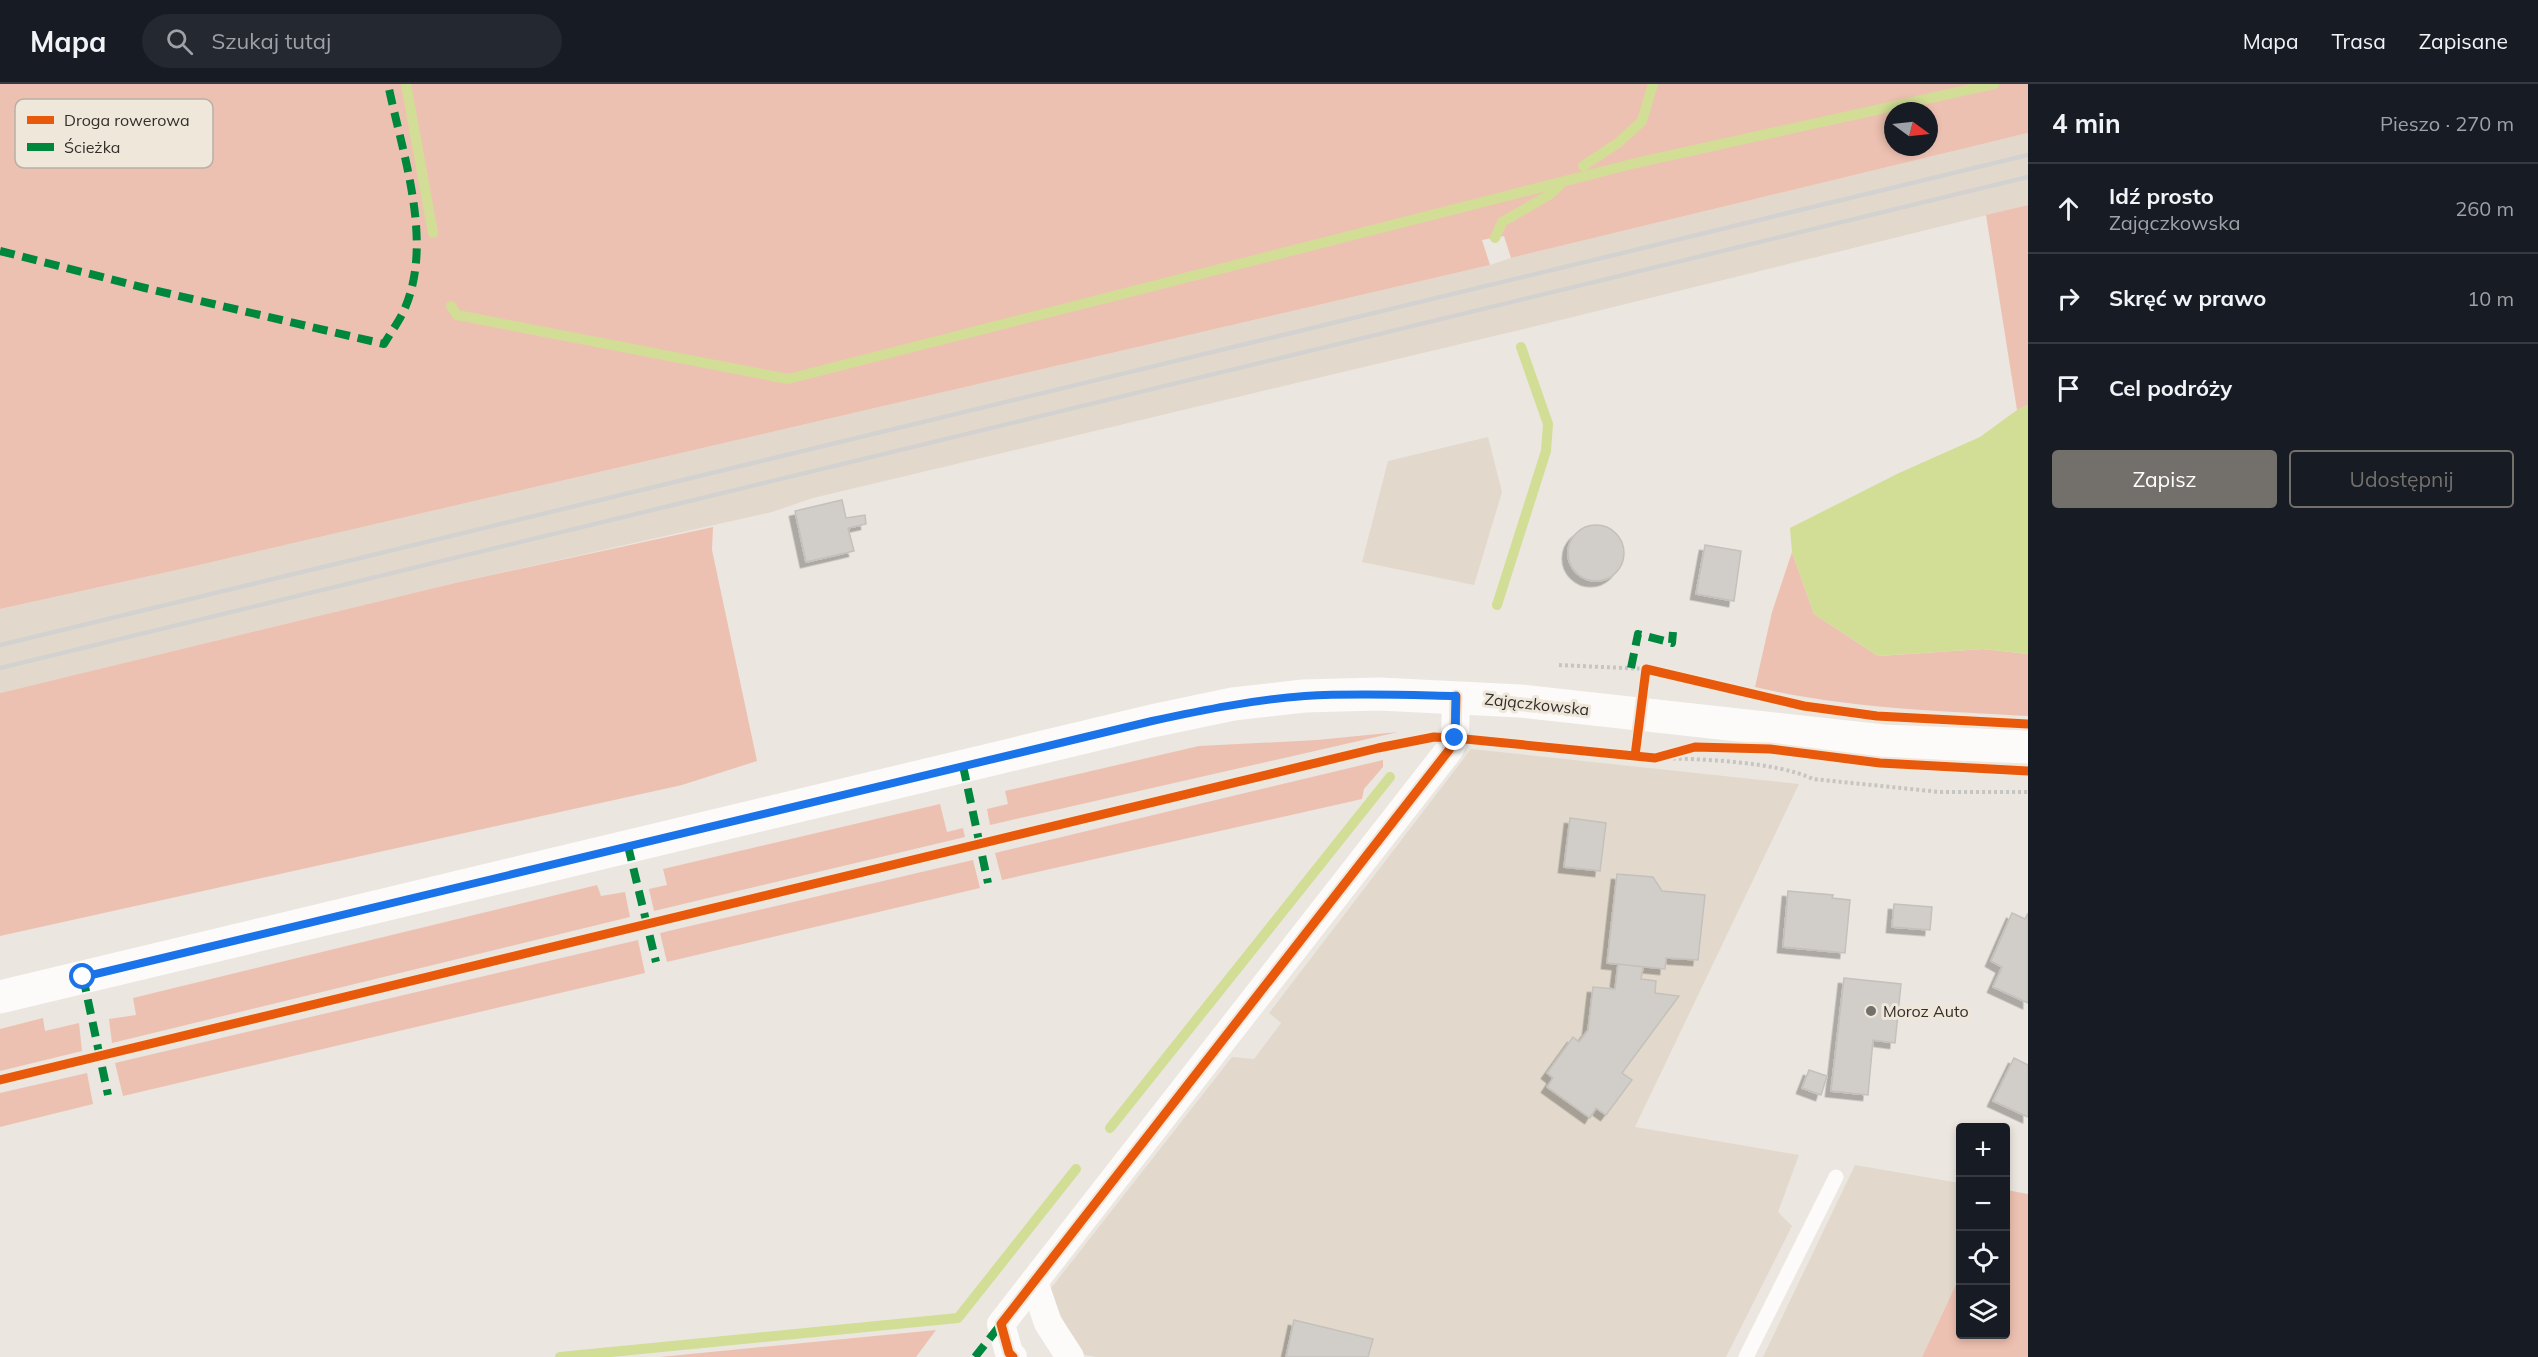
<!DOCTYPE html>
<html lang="pl">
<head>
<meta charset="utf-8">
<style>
  :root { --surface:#171b24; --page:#242831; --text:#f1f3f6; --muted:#9ea1a6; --line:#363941; --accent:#736f6a }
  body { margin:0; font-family:Mulish,sans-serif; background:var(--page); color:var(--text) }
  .controls { position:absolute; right:18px; bottom:18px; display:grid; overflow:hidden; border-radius:6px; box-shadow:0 3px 9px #0003 }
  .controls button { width:54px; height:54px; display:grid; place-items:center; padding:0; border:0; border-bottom:2px solid var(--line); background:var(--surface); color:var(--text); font:30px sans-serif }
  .compass { position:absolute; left:1884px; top:18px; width:54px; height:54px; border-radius:50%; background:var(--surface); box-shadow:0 3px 9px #0003; rotate:105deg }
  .stop { position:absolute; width:18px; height:18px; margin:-14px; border:4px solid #1a73e8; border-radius:50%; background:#fff }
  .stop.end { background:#1a73e8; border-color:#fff; box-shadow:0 2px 6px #0008 }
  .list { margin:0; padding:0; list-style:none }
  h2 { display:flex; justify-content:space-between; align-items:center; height:78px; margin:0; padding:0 24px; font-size:26px }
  h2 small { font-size:20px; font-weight:400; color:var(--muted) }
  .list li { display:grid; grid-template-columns:39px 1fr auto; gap:18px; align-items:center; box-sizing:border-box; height:90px; padding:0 24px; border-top:2px solid var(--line) }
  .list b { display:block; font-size:22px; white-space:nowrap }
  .list p { margin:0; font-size:20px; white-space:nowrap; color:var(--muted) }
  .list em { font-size:20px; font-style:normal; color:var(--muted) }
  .actions { display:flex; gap:12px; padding:18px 24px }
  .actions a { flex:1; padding:14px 0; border:2px solid var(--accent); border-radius:6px; text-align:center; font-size:21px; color:var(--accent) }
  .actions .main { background:var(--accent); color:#fff }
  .icon { flex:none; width:33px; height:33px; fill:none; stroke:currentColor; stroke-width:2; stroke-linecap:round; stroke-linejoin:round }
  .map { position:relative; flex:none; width:2028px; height:1273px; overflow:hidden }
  header { display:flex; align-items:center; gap:36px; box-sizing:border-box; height:84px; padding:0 30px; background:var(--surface); border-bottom:2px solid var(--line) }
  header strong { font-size:28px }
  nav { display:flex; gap:33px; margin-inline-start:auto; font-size:21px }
  .search { width:420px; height:54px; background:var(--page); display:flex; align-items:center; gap:15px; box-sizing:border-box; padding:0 21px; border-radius:33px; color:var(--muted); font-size:22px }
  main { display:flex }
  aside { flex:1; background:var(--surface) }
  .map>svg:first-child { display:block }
  .built { fill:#e2d9cc }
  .green { fill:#edc1b1; fill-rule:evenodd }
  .water { fill:#d2de96 }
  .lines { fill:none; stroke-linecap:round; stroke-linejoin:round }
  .stream { stroke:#d2de96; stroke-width:10 }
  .building { fill:#d1cdc9; stroke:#c4c0bb; stroke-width:1.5; filter:url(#shadow) }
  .path { stroke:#c7c5c2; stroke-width:4; stroke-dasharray:3 3; stroke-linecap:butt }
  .lane { stroke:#fcfbfa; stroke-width:15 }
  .street { stroke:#fcfbfa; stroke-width:28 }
  .secondary { stroke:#fcfbfa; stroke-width:33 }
  .rail { stroke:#d3d2d1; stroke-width:4.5 }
  .quiet { stroke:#00873e; stroke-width:8; stroke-dasharray:15 8; stroke-linecap:butt }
  .cycleway-casing { stroke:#f0e7db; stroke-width:13 }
  .cycleway { stroke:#e8590c; stroke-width:9 }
  .route { stroke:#1a73e8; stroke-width:8 }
  .poi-dot { fill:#736f6a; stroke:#f0e7db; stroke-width:2 }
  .labels { text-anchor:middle; stroke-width:6; stroke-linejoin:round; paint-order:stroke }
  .street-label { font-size:16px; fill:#322f2b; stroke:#f0e7db }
  .poi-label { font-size:16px; fill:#322f2b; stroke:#f0e7db; text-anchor:start }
  .key { fill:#f0e7db; stroke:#b7b0a6; stroke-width:1.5 }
  .key-label { font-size:16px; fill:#322f2b }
</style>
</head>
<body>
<header>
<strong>Mapa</strong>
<div class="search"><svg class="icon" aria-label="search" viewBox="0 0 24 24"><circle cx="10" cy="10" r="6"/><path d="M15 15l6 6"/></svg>Szukaj tutaj</div>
<nav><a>Mapa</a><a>Trasa</a><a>Zapisane</a></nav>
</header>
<main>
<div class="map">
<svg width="2028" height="1273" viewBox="0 0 2028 1273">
  <defs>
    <filter id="shadow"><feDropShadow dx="-5.5" dy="5.5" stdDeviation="0" flood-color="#0004"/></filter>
  </defs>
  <rect width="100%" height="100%" fill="#ebe6e0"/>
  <path class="built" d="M2028,49V121L1528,244L813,414L772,428L455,499L0,609V525L195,482L1490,181L1511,174Z
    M1488,353L1502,408L1474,501L1362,478L1388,377Z
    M1471,665L1799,700L1635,1043L1799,1071L1778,1128L1792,1142L1726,1273H1096L1081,1270L1048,1208L1232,973L1254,975L1281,939L1269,929Z
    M1855,1081L1960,1099V1192L1922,1273H1763Z"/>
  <path class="green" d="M0,0H2028V49L1511,174L1504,152L1482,156L1490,181L195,482L0,525ZM1893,27H1929V63H1893Z
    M2028,121V321L2017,326L1986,131Z
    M713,443L712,466L757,677L682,701L0,852V609L455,499Z
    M1792,468L1814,530L1878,572L1983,565L2028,570V632C1937,627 1844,624 1755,603L1772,528Z
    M1398,648L990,741L987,725L1008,720L1005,707L1199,662L1317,656Z
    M1383,676V683L1364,705L1362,715L1002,796L995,769Z
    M940,720L947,748L963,744L965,753L654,827L649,805L667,801L663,785Z
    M973,776L980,804L667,878L660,849Z
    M597,801L601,812L625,808L630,833L112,959L109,935L136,931L133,914Z
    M638,856L645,889L123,1012L115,979Z
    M43,934L45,947L79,939L82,967L0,987V945Z
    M87,989L93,1020L0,1043V1009Z
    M2006,1106L2028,1110V1273H1922L1960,1192V1250H2006Z
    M936,1246L916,1273H660Z"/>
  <path class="water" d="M2028,321V570L1983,565L1878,572L1814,530L1792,468L1790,444L1899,389L1980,353L2017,326Z"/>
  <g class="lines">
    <path class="stream" d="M406,0L433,149
      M1583,82L1618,59L1642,37L1653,0
      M1495,154L1502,138L1549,111L1560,101
      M451,222L457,231L788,295L1636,79L1994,0
      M1497,521L1546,367L1548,340L1521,263
      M1110,1044L1390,693
      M560,1273L958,1234L1076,1085"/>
  </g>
  <path class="building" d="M842,416L846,434L865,431L866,440L848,444L854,467L806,478L795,427Z
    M1568 469a28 28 0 1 1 56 0a28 28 0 1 1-56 0Z
    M1705,461L1741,467L1734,517L1696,510Z
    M1570,734L1606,739L1600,787L1564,783Z
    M1617,790L1653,793L1662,807L1705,811L1698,876L1666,874L1665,885L1607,879Z
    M1788,807L1833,811L1832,814L1850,816L1845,869L1783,863Z
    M1894,820L1932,823L1930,846L1892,843Z
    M2012,829L2025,835L2028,829V919L1993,903L2002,883L1991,877Z
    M1618,880L1643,883L1641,895L1656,897L1655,909L1679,912L1622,989L1632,996L1606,1031L1596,1024L1590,1034L1547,1003L1553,994L1547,989L1573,953L1579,958L1588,946L1593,903L1615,905Z
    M1844,894L1901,900L1895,959L1873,956L1868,1011L1831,1007Z
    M2014,974L2028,981V1033L1993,1017Z
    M1809,986L1827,992L1821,1011L1802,1004Z
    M1294,1236L1373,1255L1368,1273H1286Z"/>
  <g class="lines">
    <path class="path" d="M1559,581L1646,585
      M1655,674C1698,675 1775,677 1813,695L1940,708H2028"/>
    <path class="lane" d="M1746,1273L1836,1093"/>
    <path class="street" d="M1034,1198L1048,1239L1070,1273
      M1013,1273L1009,1269L1001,1240L1449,666L1455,654L1456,612"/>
    <path class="secondary" d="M0,913L1152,637L1233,620L1304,612L1379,610L1520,617L1883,657L2028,663"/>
    <path class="rail" d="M0,561L2028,71
      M0,584L2028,93"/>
    <path class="quiet" d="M0,167L145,204L384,260C391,248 400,236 405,224C434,156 402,69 388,0
      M1631,584L1638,550L1672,559L1673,548
      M963,682L988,799
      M628,762L656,878
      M83,893L108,1011
      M975,1273L1001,1240"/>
    <g class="cycleway-casing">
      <path id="cycleway" d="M1635,672L1646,585L1804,622L1877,632L2028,640
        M0,996L1378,664L1434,653L1455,654L1655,674L1695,663L1770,665L1880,679L2028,687
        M1013,1273L1009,1269L1001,1240L1449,666L1455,654L1456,612"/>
    </g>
    <use href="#cycleway" class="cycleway"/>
  </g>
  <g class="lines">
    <path class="route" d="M83,893L1152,637C1203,626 1253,616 1305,612C1355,609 1406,611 1456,612L1455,654"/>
  </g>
  <circle class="poi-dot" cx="1871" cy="927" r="6"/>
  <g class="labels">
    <g class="street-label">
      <text transform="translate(1537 620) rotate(6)" y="6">Zajączkowska</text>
    </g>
    <g class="poi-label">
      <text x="1883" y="933">Moroz Auto</text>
    </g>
  </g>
  <rect x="15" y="15" width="198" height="69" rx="9" class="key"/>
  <rect x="27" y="32" width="27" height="8" fill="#e8590c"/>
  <rect x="27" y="59" width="27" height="8" fill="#00873e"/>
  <g class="key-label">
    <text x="64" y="42">Droga rowerowa</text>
    <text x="64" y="69">Ścieżka</text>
  </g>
</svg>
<div class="controls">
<button>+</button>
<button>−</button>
<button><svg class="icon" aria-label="locate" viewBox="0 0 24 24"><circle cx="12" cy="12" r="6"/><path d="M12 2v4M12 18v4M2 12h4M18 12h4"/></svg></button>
<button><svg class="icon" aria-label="layers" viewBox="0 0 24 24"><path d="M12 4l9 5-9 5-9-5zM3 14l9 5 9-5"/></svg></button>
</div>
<svg class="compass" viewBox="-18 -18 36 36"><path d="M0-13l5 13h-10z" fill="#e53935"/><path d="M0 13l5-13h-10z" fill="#9ea1a6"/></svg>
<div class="stop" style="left:83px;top:893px"></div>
<div class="stop end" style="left:1455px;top:654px"></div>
</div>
<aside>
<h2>4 min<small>Pieszo · 270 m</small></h2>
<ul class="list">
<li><svg class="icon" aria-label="ahead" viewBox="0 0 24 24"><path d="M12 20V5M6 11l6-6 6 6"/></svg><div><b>Idź prosto</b><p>Zajączkowska</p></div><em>260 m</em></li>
<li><svg class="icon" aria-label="right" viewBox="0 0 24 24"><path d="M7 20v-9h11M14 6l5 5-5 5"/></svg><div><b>Skręć w prawo</b></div><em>10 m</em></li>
<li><svg class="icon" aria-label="arrive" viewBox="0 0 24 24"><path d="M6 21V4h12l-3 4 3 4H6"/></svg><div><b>Cel podróży</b></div></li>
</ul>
<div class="actions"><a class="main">Zapisz</a><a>Udostępnij</a></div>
</aside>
</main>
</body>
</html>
